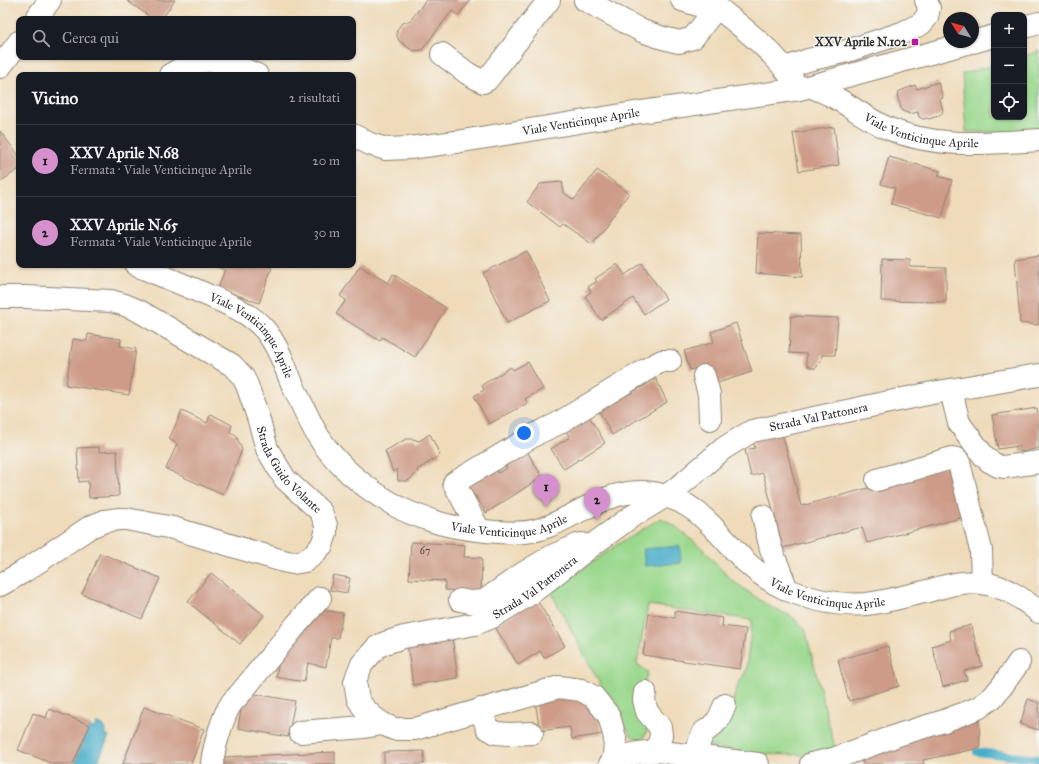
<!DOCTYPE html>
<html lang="it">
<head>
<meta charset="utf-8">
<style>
  :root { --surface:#171b24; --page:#20242c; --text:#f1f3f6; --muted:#9ea1a6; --line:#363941; --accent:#d690ce }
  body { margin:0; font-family:"IM FELL Great Primer",serif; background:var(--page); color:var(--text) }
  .controls { position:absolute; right:12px; top:12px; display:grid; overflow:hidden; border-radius:8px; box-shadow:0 1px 3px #0004 }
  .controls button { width:36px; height:36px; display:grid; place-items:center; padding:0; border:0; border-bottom:1px solid var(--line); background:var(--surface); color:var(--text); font:20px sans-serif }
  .compass { position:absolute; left:943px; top:12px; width:36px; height:36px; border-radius:50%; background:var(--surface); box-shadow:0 1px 3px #0004; rotate:307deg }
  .you { position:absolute; left:524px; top:433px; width:14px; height:14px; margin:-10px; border:3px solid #fff; border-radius:50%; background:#1a73e8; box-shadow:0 0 0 6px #1a73e833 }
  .badge { display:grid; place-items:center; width:26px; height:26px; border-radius:50%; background:var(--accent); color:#111; font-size:13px; font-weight:700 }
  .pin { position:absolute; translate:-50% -33px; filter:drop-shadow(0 1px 2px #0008) }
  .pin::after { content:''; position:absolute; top:21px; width:14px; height:12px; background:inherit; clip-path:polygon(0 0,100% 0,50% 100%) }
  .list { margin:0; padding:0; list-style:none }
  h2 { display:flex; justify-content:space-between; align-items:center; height:52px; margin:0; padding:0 16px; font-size:17px }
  h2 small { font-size:13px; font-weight:400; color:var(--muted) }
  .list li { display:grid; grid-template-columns:26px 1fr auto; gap:12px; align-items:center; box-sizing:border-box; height:72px; padding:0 16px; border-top:1px solid var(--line) }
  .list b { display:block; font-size:15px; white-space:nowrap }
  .list p { margin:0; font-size:13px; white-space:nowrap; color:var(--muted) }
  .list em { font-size:13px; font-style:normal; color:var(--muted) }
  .icon { flex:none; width:22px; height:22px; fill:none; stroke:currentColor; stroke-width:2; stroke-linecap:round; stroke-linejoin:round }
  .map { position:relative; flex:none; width:1039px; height:764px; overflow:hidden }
  .search { position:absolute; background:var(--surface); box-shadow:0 1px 3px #0004; left:16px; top:16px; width:340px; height:44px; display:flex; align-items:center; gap:10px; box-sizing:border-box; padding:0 14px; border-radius:8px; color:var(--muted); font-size:15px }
  .panel { position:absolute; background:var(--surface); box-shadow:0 1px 3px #0004; left:16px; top:72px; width:340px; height:196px; border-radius:8px }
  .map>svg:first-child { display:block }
  .green { fill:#9ad88c; stroke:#62825c }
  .water { fill:#4aafc9; stroke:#3a6d7a }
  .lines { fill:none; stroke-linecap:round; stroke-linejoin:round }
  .stream { stroke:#4aafc9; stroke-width:8 }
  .building { fill:#cd9b87 }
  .minor-casing { stroke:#8d8372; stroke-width:24 }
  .minor { stroke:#fff; stroke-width:22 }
  .poi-dot { fill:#b5179e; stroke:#f6f6f2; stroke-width:1.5 }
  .labels { text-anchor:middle; stroke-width:3; stroke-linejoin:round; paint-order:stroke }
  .number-label { font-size:10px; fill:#544742 }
  .poi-label { font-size:12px; font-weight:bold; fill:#2b2b2b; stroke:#f6f6f2; text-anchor:end }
  .street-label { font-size:12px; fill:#2b2b2b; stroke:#f6f6f2 }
</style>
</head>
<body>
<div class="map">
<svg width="1039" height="764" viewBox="0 0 1039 764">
  <rect width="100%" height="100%" fill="#f6f6f2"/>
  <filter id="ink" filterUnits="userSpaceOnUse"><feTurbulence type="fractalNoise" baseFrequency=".025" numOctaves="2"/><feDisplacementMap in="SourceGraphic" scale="8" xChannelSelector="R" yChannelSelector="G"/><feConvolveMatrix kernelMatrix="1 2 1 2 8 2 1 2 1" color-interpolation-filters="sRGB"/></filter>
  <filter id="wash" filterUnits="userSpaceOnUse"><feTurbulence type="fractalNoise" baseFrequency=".012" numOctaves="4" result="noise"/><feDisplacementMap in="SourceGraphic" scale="16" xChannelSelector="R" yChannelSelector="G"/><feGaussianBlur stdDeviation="0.9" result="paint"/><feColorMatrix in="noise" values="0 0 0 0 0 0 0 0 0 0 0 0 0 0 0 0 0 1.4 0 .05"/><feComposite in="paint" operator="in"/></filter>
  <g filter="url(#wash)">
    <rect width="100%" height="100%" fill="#efdbba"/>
    <path class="green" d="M1039,51V132H966L962,74L994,65V117H1024V56Z
      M661,518L675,526L703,549L730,579L770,607L791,616L805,629L835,748L804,755L753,754L709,747L713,734L731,706L738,685L746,671L752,620L648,605L637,664L648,672L643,687L648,730L642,740L631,736L603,690L551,592L618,544Z"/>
    <path class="water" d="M680,546L681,563L645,566L643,549Z
      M96,724H102L106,729L104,735L109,736L97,764H79L75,762L89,727L94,728Z"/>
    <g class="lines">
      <path class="stream" d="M977,752L1039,759"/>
    </g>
    <g id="blocks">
      <path class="building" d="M126,0H175L162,19H153Z
        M426,0H470L458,16L452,11L431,38L422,50L413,51L399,41L397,36V30L402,23L410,21Z
        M938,82L943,98L940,99L943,111L941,115L929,119L927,118L923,119L919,117L918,112L910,114L902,111L897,95L900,91L915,85L917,89Z
        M834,127L839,165L799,171L793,133Z
        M0,131L19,156V169L0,182Z
        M889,157L940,171L938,176L952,180L942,218L891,204L895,188L881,184Z
        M597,170L629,193L592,244L563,224L560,227L527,202L540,184L562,182L564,193L574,200Z
        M758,233L801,235L802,277L756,273Z
        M526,251L550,301L507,323L483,273Z
        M1039,255V325L1020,323L1015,259Z
        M882,259L910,260V267L946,268V302L881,301Z
        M642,263L666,299L644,314L633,298L601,320L585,296L591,292L588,287L597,281L595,279L617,264L625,275Z
        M218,265H267V266L272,268L259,303L218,288L225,270L217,267Z
        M360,266L388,283L393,274L446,308L415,357L382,337L380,341L336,314L346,300L340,296Z
        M791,316L838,318L835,355H822L821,361L818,365L816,368H811L807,365L806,361L807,354L789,353Z
        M736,323L752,372L711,385L705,365L690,370L684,351L714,342L711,332Z
        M88,334L121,339L120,346L136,349L129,395L66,385L73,339L87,341Z
        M528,362L543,389L525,399L528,403L489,424L474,396L484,390L482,385L511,367L513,370Z
        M656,379L667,402L612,435L599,411Z
        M1037,408L1039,420V448L1020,452L1019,446L998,449L992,415Z
        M182,411L207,423L211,414L232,425L230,432L236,435L242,450L223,495L166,469L177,444L169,439Z
        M588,414L605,443L564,469L551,449L570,437L564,428Z
        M782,433L801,506L955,465L968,516L867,543L862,527L783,548L763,473L751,476L745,450L755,448L753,441Z
        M430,434L440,455L417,470L418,472L408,481H398L397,469L393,472L385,451L406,439H413L419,441Z
        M99,447V452L117,451L119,496L89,498L88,481L79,482L77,448Z
        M527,451L542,477L486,513L475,495L467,500L457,482L491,462L498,473L507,468L505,464Z
        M411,542L465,545L464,557L482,558L481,592L445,590V581L409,579Z
        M100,553L160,578L142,619L82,594Z
        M211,573L264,615L240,644L188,602Z
        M333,575L350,578L347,593L330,590Z
        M537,600L565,646L544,658L540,651L518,665L494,625Z
        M315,609L343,613L338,638H331L326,667L308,663L304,682L276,677L280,657Z
        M675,611L723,618L722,626L746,629L740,669L643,655L649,614L675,618Z
        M971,625L982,666L964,671L967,680L943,687L932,646L951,640L949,631Z
        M452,637L458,678L413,685L407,643Z
        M888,646L899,686L849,701L838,660Z
        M244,692L295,701L288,737L238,728Z
        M570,695L580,698L597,712L602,734L572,739L570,727L540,731L535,701Z
        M1028,699L1039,703V730L1020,724Z
        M144,707L204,729L191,764H123Z
        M49,709L90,725L73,764H53L18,750L33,713L46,718Z
        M979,721L980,748L923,760L924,764H863L860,755L917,733Z
        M424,751V764H384V752Z
        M335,752V764H222V757Z"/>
    </g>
  </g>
  <g filter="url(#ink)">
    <use href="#blocks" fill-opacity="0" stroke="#8d8372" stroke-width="1"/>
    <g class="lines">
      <g class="minor-casing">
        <g id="minor">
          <path d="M585,0L642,31L663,38L679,42L693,38L717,7L701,6L682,0"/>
          <path d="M713,0L717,7C744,29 774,51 793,80"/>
          <path d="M36,19L50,0"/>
          <path d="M1024,27L1039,23"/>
          <path d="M973,42L994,36"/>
          <path d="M442,54L467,73L483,82L487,80L549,0"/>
          <path d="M0,67L19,42"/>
          <path d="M786,68L808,60L847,51L902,33L921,24L927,17L929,8L926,0"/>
          <path d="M170,75C178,70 189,64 199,62C219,58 238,67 257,75"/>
          <path id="s1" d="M812,87C819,90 827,93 834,97C852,107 869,120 887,128C936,149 988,143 1039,140"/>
          <path id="s2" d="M353,135L370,144L386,149L409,148L456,142L634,113L800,89L971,42"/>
          <path id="s3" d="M136,265C156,273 176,282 196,290C220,301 248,310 265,330C279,347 285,368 294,388C302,404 309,421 318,436C337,466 367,490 398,507C408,513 421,517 433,521C449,527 468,529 485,531C508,533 528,535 549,526C580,513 609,490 644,492C696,496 714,531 747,563C759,574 773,583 788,590C812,600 839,606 866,604C886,602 905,596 924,592C943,587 963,580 982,583C1005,586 1022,598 1039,612"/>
          <path id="s4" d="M0,297H26L111,301L125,305L139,311L232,365L243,377L247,385L258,417L267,449L285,479L321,512L326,525V533L322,545L313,555L305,561L293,563L283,561L173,528L147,523L126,519H119L105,521L90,527L23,572L0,585"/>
          <path d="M704,376L709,394L710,419"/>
          <path d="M952,390L954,403L959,423L983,455L989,461L998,466L1004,467L1039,462"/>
          <path d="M877,480L952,458L957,459L959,463L981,550L982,583"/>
          <path d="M763,516L771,549L787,589"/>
          <path d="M479,530L454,483L538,433L557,424L654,365L662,361H670"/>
          <path d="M460,600L470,602L484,601L522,574L552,556L578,545L582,544"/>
          <path d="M645,692L644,700L647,712L660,727L661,735L657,751"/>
          <path d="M481,709L487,728L496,733L510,734L532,733"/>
          <path d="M300,732L364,727L383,724"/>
          <path d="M696,756L700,740L704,732L711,727L718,720L725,705"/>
          <path d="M614,758L638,753L657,751L670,753L758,764"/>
          <path d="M212,764C213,750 223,715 231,704C233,700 237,698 239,695L297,624L320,598"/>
          <path id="s5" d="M610,764L614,758L615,738L609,716L594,697L581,690L559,687L415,729H394L383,724L373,717L363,707L358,699L355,682L358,673L362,664L377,647L385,643L404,637L475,624L492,617L530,594L595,543L631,517L666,496L682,484L724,448L752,431L932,393L1039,375"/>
          <path d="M811,764L833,759L901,734L944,721L978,708L992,698L1002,686L1019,662"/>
        </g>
      </g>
      <use href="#minor" class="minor"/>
    </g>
  </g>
  <rect class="poi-dot" x="911" y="38" width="8" height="8" rx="2"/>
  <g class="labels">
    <g class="number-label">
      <text x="425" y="554">67</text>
    </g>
    <g class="poi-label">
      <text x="907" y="46">XXV Aprile N.102</text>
    </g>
    <g class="street-label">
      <text dy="4" stroke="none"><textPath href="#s2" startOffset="233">Viale Venticinque Aprile</textPath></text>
      <text dy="4" stroke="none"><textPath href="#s1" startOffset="120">Viale Venticinque Aprile</textPath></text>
      <text dy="4" stroke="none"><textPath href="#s3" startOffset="140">Viale Venticinque Aprile</textPath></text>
      <text dy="4" stroke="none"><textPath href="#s5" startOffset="897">Strada Val Pattonera</textPath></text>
      <text dy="4" stroke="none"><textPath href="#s4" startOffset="370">Strada Guido Volante</textPath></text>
      <text dy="4" stroke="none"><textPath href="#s3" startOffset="488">Viale Venticinque Aprile</textPath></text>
      <text dy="4" stroke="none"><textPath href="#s5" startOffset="561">Strada Val Pattonera</textPath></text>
      <text dy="4" stroke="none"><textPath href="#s3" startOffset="848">Viale Venticinque Aprile</textPath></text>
    </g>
  </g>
</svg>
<div class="controls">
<button>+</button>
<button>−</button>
<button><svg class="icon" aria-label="locate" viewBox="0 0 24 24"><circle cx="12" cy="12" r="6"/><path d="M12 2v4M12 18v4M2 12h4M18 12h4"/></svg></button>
</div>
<svg class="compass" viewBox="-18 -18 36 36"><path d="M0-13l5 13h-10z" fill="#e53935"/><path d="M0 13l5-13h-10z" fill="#9ea1a6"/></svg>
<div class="you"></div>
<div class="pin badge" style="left:546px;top:507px">1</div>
<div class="pin badge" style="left:597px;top:520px">2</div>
<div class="search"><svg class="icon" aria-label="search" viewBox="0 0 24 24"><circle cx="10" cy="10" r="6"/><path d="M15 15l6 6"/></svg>Cerca qui</div>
<section class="panel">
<h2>Vicino<small>2 risultati</small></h2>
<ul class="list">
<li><span class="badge">1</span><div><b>XXV Aprile N.68</b><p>Fermata · Viale Venticinque Aprile</p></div><em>20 m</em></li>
<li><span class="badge">2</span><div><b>XXV Aprile N.65</b><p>Fermata · Viale Venticinque Aprile</p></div><em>30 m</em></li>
</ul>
</section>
</div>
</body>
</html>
